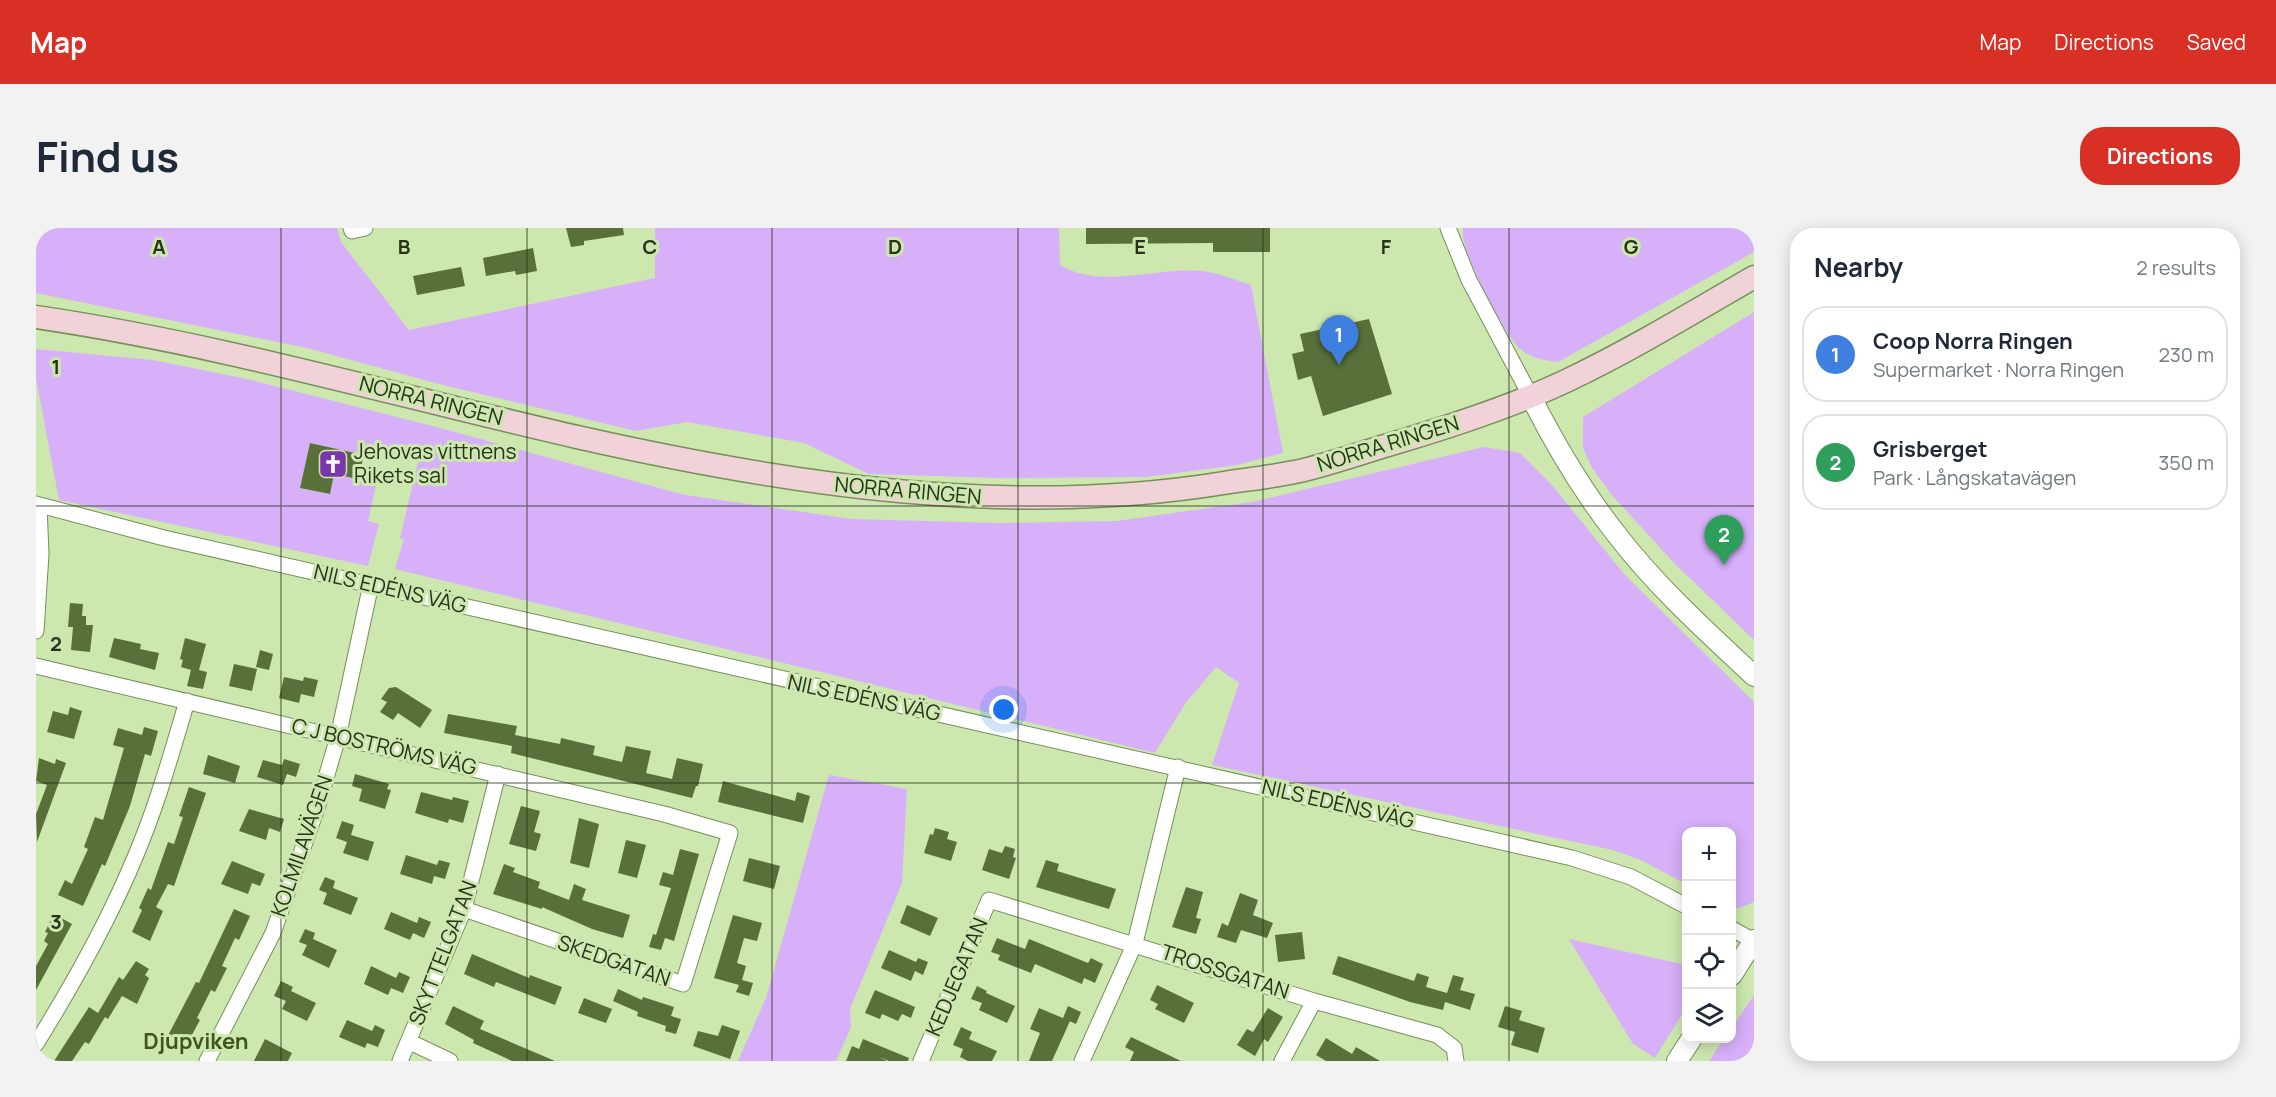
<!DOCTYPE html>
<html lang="en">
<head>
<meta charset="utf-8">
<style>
  :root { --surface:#fff; --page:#f2f2f3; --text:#1f2937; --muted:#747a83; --line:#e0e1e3; --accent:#d93025 }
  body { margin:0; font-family:Manrope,sans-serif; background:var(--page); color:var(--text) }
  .controls { position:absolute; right:18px; bottom:18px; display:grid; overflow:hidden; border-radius:12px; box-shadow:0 3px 15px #0003 }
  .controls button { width:54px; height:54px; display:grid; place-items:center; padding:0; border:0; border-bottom:2px solid var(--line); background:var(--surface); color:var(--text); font:30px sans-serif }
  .you { position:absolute; left:968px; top:482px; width:21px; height:21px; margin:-15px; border:4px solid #fff; border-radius:50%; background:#1a73e8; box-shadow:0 0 0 9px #1a73e833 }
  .badge { display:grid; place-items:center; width:39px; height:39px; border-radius:50%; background:var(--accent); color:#fff; font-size:20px; font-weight:700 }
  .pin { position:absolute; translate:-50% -50px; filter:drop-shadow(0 2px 3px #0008) }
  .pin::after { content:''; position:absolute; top:32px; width:21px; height:18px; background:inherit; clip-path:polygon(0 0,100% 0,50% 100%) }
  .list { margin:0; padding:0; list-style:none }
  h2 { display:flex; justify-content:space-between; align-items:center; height:78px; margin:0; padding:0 24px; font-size:26px }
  h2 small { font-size:20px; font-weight:400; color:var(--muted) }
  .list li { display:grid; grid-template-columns:39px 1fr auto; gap:18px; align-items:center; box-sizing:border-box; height:96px; margin:0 12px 12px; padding:0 12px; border:2px solid var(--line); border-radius:24px }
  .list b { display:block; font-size:22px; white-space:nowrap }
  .list p { margin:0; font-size:20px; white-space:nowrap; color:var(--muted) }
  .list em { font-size:20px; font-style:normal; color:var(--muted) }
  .icon { flex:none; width:33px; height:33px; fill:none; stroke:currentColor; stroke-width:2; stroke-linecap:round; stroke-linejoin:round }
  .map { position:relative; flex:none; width:1718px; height:833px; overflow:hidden; border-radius:24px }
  header { display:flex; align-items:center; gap:36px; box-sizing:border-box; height:84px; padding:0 30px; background:var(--accent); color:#fff }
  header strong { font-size:28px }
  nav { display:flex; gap:33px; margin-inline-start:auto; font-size:21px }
  .intro { display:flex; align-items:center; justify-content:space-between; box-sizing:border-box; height:144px; padding:0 36px }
  h1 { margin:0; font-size:42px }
  .button { padding:15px 27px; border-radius:24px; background:var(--accent); color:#fff; font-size:21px; font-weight:700 }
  main { display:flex; gap:36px; padding:0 36px }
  aside { flex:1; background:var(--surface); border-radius:24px; box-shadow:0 3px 15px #0003 }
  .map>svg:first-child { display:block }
  .green { fill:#d7b0f9 }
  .building { fill:#59703b }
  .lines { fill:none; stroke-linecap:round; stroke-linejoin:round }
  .minor-casing { stroke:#778f5a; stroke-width:17 }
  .tertiary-casing { stroke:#778f5a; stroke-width:22 }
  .secondary-casing { stroke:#778f5a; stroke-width:25 }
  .minor { stroke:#fff; stroke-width:15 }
  .tertiary { stroke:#fff; stroke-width:20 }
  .secondary { stroke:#f0d2d8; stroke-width:22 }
  .grid { fill:none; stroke:#28321b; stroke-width:1.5; stroke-opacity:0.55 }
  .labels { text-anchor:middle; stroke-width:6; stroke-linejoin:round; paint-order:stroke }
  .street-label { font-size:21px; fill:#28321b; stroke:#cde8af }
  .poi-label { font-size:21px; fill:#28321b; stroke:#cde8af; text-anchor:start }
  .neighbourhood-label { font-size:22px; font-weight:bold; fill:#3f5520; stroke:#cde8af }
  .grid-label { font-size:20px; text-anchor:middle; font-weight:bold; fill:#28321b; stroke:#cde8af; stroke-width:6; stroke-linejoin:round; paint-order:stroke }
</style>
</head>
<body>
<header>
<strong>Map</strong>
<nav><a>Map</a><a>Directions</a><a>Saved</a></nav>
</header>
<div class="intro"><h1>Find us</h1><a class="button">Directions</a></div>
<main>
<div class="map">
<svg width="1718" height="833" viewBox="0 0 1718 833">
  <rect width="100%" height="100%" fill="#cde8af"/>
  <path class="green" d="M0,0H301L305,14L373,102L619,50V0H1023L1024,37C1067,62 1118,39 1165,43C1181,44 1199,52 1215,57L1247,225L1201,237L1110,249L964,250L833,246L768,215L651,194L600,203L403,156L271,120L0,65Z
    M1427,0H1718V24L1522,134C1508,132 1494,130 1483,120C1468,105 1422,19 1427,0Z
    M1718,84V412L1638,335L1575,266L1556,240L1547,220V189Z
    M0,121L117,132L211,151L408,201L649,267L816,291L962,295L1080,293L1216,274L1448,219L1484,225L1515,256L1589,347L1718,474V674L1703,680L1696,678V604H1650V656L1607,633L1577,622L1176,537L1203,455L1180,439L1149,476L1119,525L359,341L368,311L364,310L383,230L348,223L328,227L274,215L264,260L294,266L298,246L341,253L332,293L343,296L332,338L23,272L0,151Z
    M793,547L871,561L866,655L814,781L815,799L800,833H702L730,770Z
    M1533,711L1650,737V780L1619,830L1597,816Z
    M1718,767V833H1673L1688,811L1696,810V800Z"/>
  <path class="building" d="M530,0H587L588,7L548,13V17L535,19Z
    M1050,0H1234V24H1177V15L1050,16Z
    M497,20L501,43L480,47L479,43L450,48L447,30Z
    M425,39L429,58L381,67L377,48Z
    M1333,91L1356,166L1287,188L1275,148L1262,152L1256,126L1268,123L1264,106Z
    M274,215L328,227L322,251L298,246L294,266L264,260Z
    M34,375L47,376L46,388H50V397H57L54,424L35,422L37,399H32Z
    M78,410L105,416L104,421L123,425L119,442L73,429Z
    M149,410L170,416L163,442L171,444L167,461L151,458L155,442L145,439L147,432L144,431Z
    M224,422L237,426L233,442L220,439Z
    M198,436L221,441L216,463L193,458Z
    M248,449L267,453L268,449L282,452L278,469L265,466L263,475L243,470Z
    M360,459L396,482L384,500L362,485L357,492L344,484L351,474L345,471L353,460Z
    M34,479L46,483L38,511L11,504L17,483L32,487Z
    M412,486L481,498L479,507L524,516L525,510L559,518L557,527L586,534L590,518L615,523L610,545L636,551L641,530L667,536L662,558H660L656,570L475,525L476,518L408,505Z
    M108,499L122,503L115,528L109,526L94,578L69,638L66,636L47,678L22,667L29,652L36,656L52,621L48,619L59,589L67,592L88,520L77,517L82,500L106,507Z
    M172,527L204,538L199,555L167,546Z
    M3,530L19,536L20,531L30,535L1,614L0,586L11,557L0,553Z
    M248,531L264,536L260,549L251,546L247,557L221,549L227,532L246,537Z
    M319,546L353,556L351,561L355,562L349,581L323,573L326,561L316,558Z
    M687,553L759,573L761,564L774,568L767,595L682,574Z
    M153,559L170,565L138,658L132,656L120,679L127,683L114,713L96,704L106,682L103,680L112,660L115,662L132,614L138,616L147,589L143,588Z
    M385,564L416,572L417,569L433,573L427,595L413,591L412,595L379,585Z
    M485,578L504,583L498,604L505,606L500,623L473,616Z
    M213,581L248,591L244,604L233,600L230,612L203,603Z
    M543,590L563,596L553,640L534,635Z
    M306,593L318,597L315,607L338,614L332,633L307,625L311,614L300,610Z
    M899,600L913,604L911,611L921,614L915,633L888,625L894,606L897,607Z
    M590,612L610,617L601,650L582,645Z
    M969,618L979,621L977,629L980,630L973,651L946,642L953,621L966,625Z
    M644,621L663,626L638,713L629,710L625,722L613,719L617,706L620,707L635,660L623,657L627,644L637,647Z
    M370,627L401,637L403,632L414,635L409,651L398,648L396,656L364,646Z
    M713,630L744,638L738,661L707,653Z
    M1010,632L1023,636L1021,643L1080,661L1073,681L1000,659Z
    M196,633L229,646L224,658L216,655L212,666L185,656Z
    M468,636L479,640L477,644L504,654L502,660L533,672L538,656L550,661L546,672L594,687L587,710L556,701L506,679V681L457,666Z
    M289,649L299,653L297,660L322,670L315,687L287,676L291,665L283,662Z
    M1150,659L1167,664L1160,690L1165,691L1160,706L1136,699Z
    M1204,665L1222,672L1217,687L1237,695L1231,710L1205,702L1200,715L1181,709L1186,695L1192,698Z
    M871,677L902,690L894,708L864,695Z
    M198,681L214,688L203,712L199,710L186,738L191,740L179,764L175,762L161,790L164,792L151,816L146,813L139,824L127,817L160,754L163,755Z
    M355,684L381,695L383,689L395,694L388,710L377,705L374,712L348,701Z
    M18,686L36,696L0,762V738L12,716L8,713L12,705L9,704Z
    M697,687L726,695L721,713L708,710L701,735L710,738L706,752L717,755L713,768L700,764L703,757L678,750Z
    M269,701L279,705L277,711L301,722L293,740L266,727L271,717L263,714Z
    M1266,704L1269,731L1242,734L1239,707Z
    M961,710L989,721L993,711L1052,735L1055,730L1067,736L1059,755L1048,750L1046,756L999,736L995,745L962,732L964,727L955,724Z
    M853,722L880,734L882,730L892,734L887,747L879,743L875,753L845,740Z
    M436,726L493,750L494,747L526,759L519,777L460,754L458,759L428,746Z
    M1302,728L1378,753L1381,745L1393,749L1390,759L1411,765L1417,747L1428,750L1424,762L1439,766L1434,782L1409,774L1407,782L1374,774L1296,746Z
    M100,733L113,741L109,747L113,750L101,776L86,768L72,791L69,789L53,816L49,814L36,833H18L53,779L62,785L83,749L87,752Z
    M335,738L360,750L363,744L374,749L367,765L355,760L352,767L328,756Z
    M245,753L257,759L255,763L280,775L271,793L246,781L250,773L238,768Z
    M1121,757L1158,775L1148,795L1119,781L1122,776L1114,772Z
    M941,758L951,763L950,765L979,778L971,795L943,782L946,775L935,771Z
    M582,761L606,772L607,769L638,779L635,788L645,791L640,806L629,803L630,798L601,788L602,784L577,773Z
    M839,762L879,779L875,790L866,786L862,793L846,786L844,791L829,785Z
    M548,770L576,781L570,795L542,785Z
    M417,778L448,793L444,801L519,833H476L437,815L438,812L409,796Z
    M1032,778L1045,784L1040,796L1027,790Z
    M1469,778L1486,783L1483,792L1509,800L1502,825L1475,817L1479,804L1462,799Z
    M1003,780L1034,793L1016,833H993L1004,805L994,801Z
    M1232,780L1247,789L1232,814L1228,811L1219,828L1201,817L1211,801L1217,804Z
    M311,792L336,803L339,797L349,802L342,819L331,815L329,820L303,809Z
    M686,797L704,803L694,831L657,818L662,803L682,808Z
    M925,799L936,804L933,811L961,823L956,833H932L924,829L927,821L917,817Z
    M1095,809L1145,833H1094L1098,824L1089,819Z
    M1290,810L1316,826L1320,819L1344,833H1290L1280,827Z
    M229,811L256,825L252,833H218Z
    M827,811L873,830L872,833H853L843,829L851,833H810L816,818L823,821Z"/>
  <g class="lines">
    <g class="minor-casing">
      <path id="minor" d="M315,0L316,3L329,0
        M1412,0L1433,52L1494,167
        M0,276L128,310L1536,630L1595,649L1650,678
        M0,403L5,326L3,277
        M0,438L628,586L694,605L647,756L428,681
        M1696,701L1718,713
        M374,814L414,833
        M0,816C49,737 94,654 123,565C133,535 142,504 151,473
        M171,833L237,705L281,580L302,509L335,356
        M364,833L428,681L462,546
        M885,833L953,672L1278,773L1401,807L1418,820L1420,833
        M1046,833L1099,715L1142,539
        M1246,833L1278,773"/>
    </g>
    <g class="tertiary-casing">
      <path id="tertiary" d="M1494,167C1519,217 1547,264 1581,307C1621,359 1670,403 1718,448
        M1696,747L1718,712
        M1641,833L1656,810"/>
    </g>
    <g class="secondary-casing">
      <path id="secondary" d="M0,89C184,116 361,168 541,209C754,257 972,290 1188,255C1215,251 1242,248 1268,242C1300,234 1331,223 1362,214C1419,197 1477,178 1530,153C1595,122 1656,85 1718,49"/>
    </g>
    <use href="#minor" class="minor"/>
    <use href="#tertiary" class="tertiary"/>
    <use href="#secondary" class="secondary"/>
  </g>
  <path class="grid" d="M245,0V833M491,0V833M736,0V833M982,0V833M1227,0V833M1473,0V833M0,278H1718M0,555H1718"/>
  <defs>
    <g id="church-square" transform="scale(1.5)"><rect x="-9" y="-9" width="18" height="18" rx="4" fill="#7b36aa" stroke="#cde8af"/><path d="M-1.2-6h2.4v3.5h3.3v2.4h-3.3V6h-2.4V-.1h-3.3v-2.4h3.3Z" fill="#fff"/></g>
  </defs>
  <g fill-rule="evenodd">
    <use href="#church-square" x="297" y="236"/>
  </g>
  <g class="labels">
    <g class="street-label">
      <text transform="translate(395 173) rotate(14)" y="7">NORRA RINGEN</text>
      <text transform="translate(1352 216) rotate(-17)" y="7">NORRA RINGEN</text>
      <text transform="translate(872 263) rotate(5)" y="7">NORRA RINGEN</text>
      <text transform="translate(354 361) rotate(13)" y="7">NILS EDÉNS VÄG</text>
      <text transform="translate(828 470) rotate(12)" y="7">NILS EDÉNS VÄG</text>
      <text transform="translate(348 519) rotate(13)" y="7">C J BOSTRÖMS VÄG</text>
      <text transform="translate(1302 576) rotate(13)" y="7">NILS EDÉNS VÄG</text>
      <text transform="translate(266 618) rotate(-71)" y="7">KOLMILAVÄGEN</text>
      <text transform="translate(407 725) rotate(-69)" y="7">SKYTTELGATAN</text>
      <text transform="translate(578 733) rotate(19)" y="7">SKEDGATAN</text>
      <text transform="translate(1189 744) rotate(18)" y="7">TROSSGATAN</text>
      <text transform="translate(921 749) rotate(-67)" y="7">KEDJEGATAN</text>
    </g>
    <g class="poi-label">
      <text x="318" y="231">Jehovas vittnens<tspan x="318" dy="24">Rikets sal</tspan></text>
    </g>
    <g class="neighbourhood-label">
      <text x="160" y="821">Djupviken</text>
    </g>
  </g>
  <g class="grid-label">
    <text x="123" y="26">A</text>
    <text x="368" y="26">B</text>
    <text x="614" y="26">C</text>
    <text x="859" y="26">D</text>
    <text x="1104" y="26">E</text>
    <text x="1350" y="26">F</text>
    <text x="1595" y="26">G</text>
    <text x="20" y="146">1</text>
    <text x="20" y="423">2</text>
    <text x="20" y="701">3</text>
  </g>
</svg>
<div class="controls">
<button>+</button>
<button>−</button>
<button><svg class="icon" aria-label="locate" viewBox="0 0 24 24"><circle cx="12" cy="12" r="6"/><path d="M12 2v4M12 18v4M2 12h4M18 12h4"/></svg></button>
<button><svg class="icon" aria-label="layers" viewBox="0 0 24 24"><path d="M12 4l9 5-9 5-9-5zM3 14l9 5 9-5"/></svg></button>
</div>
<div class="you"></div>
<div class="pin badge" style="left:1303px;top:137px;background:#3f7fe0">1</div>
<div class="pin badge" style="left:1688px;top:337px;background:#2e9e5b">2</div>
</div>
<aside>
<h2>Nearby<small>2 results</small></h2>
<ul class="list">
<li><span class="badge" style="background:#3f7fe0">1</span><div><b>Coop Norra Ringen</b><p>Supermarket · Norra Ringen</p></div><em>230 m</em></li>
<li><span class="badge" style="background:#2e9e5b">2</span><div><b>Grisberget</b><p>Park · Långskatavägen</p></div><em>350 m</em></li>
</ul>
</aside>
</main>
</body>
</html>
